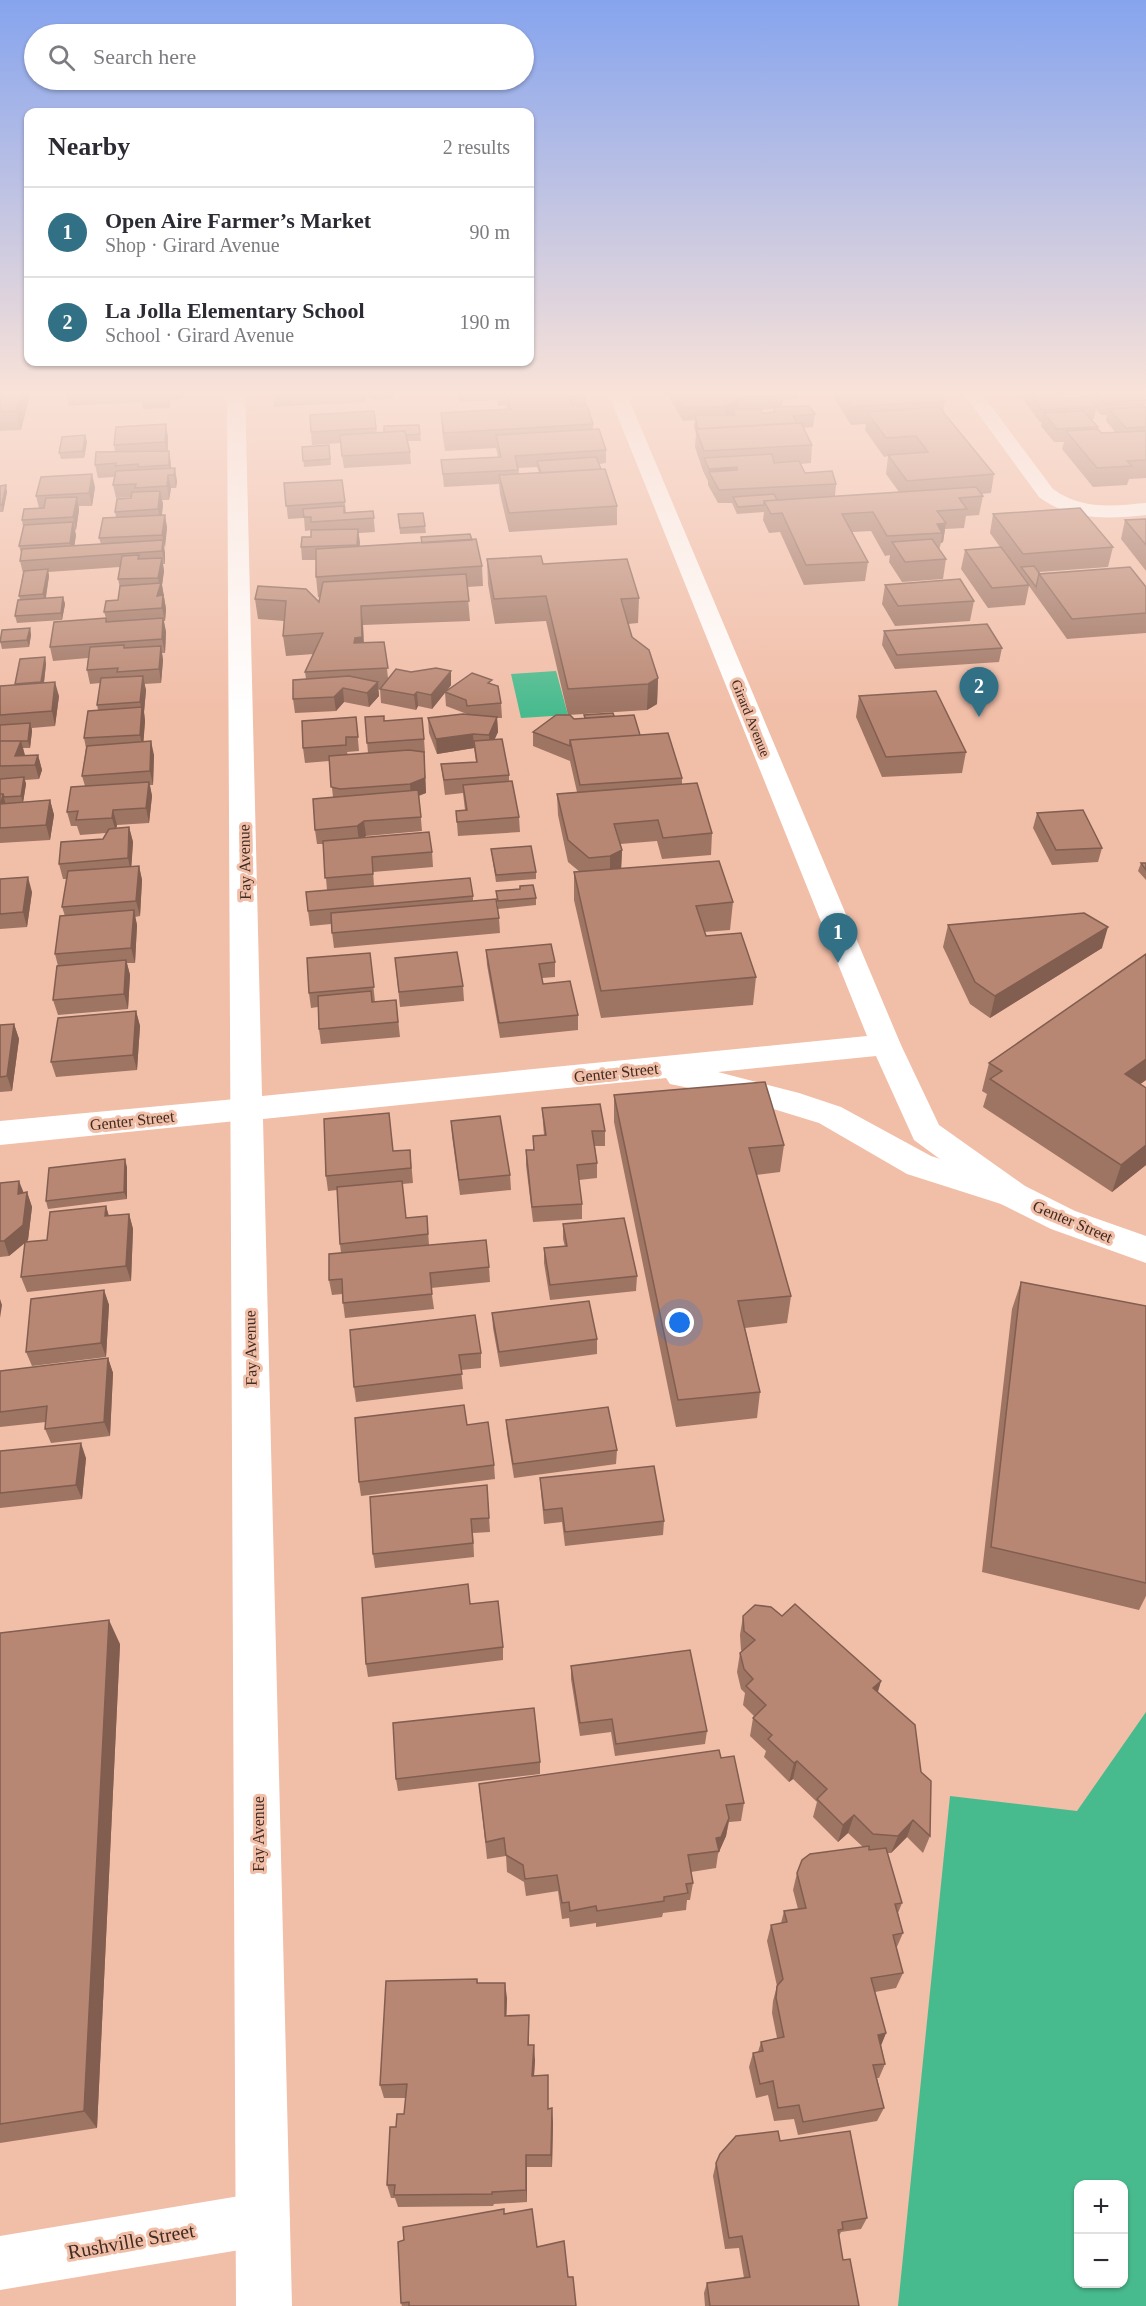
<!DOCTYPE html>
<html lang="en">
<head>
<meta charset="utf-8">
<style>
  :root { --surface:#fff; --page:#f2f2f3; --text:#2b2b33; --muted:#7c7c81; --line:#e1e1e2; --accent:#327086 }
  body { margin:0; font-family:Georgia,serif; background:var(--page); color:var(--text) }
  .controls { position:absolute; right:18px; bottom:18px; display:grid; overflow:hidden; border-radius:12px; box-shadow:0 2px 4px #0004 }
  .controls button { width:54px; height:54px; display:grid; place-items:center; padding:0; border:0; border-bottom:2px solid var(--line); background:var(--surface); color:var(--text); font:30px sans-serif }
  .you { position:absolute; left:680px; top:1323px; width:21px; height:21px; margin:-15px; border:4px solid #fff; border-radius:50%; background:#1a73e8; box-shadow:0 0 0 9px #1a73e833 }
  .badge { display:grid; place-items:center; width:39px; height:39px; border-radius:50%; background:var(--accent); color:#fff; font-size:20px; font-weight:700 }
  .pin { position:absolute; translate:-50% -50px; filter:drop-shadow(0 2px 3px #0008) }
  .pin::after { content:''; position:absolute; top:32px; width:21px; height:18px; background:inherit; clip-path:polygon(0 0,100% 0,50% 100%) }
  .list { margin:0; padding:0; list-style:none }
  h2 { display:flex; justify-content:space-between; align-items:center; height:78px; margin:0; padding:0 24px; font-size:26px }
  h2 small { font-size:20px; font-weight:400; color:var(--muted) }
  .list li { display:grid; grid-template-columns:39px 1fr auto; gap:18px; align-items:center; box-sizing:border-box; height:90px; padding:0 24px; border-top:2px solid var(--line) }
  .list b { display:block; font-size:22px; white-space:nowrap }
  .list p { margin:0; font-size:20px; white-space:nowrap; color:var(--muted) }
  .list em { font-size:20px; font-style:normal; color:var(--muted) }
  .icon { flex:none; width:33px; height:33px; fill:none; stroke:currentColor; stroke-width:2; stroke-linecap:round; stroke-linejoin:round }
  .map { position:relative; flex:none; width:1146px; height:2306px; overflow:hidden }
  .search { position:absolute; background:var(--surface); box-shadow:0 2px 4px #0004; left:24px; top:24px; width:510px; height:66px; display:flex; align-items:center; gap:15px; box-sizing:border-box; padding:0 21px; border-radius:33px; color:var(--muted); font-size:22px }
  .panel { position:absolute; background:var(--surface); box-shadow:0 2px 4px #0004; left:24px; top:108px; width:510px; height:258px; border-radius:12px }
  .map>svg:first-child { display:block }
  .green { fill:#48bb8e; fill-rule:evenodd }
  .lines { fill:none; stroke-linecap:round; stroke-linejoin:round }
  .minor { fill:#fff; fill-rule:evenodd }
  .tertiary { fill:#fff; fill-rule:evenodd }
  .wall { fill:#9e7463; fill-rule:evenodd }
  .shaded-wall { fill:#815e50 }
  .building { fill:#b88773; stroke:#815e50; stroke-width:1.5 }
  .labels { text-anchor:middle; stroke-width:6; stroke-linejoin:round; paint-order:stroke }
  .far-street-label { font-size:14px; fill:#3f2b22; stroke:#f1bea8 }
  .street-label { font-size:16px; fill:#3f2b22; stroke:#f1bea8 }
  .near-street-label { font-size:20px; fill:#3f2b22; stroke:#f1bea8 }
</style>
</head>
<body>
<div class="map">
<svg width="1146" height="2306" viewBox="0 0 1146 2306">
  <rect width="100%" height="100%" fill="#f1bea8"/>
  <path class="green" d="M556,671L568,715L521,718L511,674Z
    M1146,1712V2306H898L950,1796L1077,1811ZM1078,2184H1124V2284H1078Z"/>
  <g class="lines">
    <path class="minor" d="M961,390H979L1053,489C1082,510 1112,506 1146,503V515C1108,519 1071,521 1039,497Z
      M886,1035L897,1038L901,1045L939,1125L1025,1186L1075,1211L1146,1236V1263L1051,1229L1001,1204L914,1140L871,1045L875,1038Z
      M246,1098L257,1101L262,1109L257,1117L246,1120L0,1145V1121Z
      M263,2192L282,2200L290,2219L282,2238L263,2246L0,2290V2236Z"/>
    <path class="tertiary" d="M227,390H245L262,1096L867,1036L607,390H625L901,1045L897,1052L886,1055L718,1072L799,1093L841,1107L931,1156L1025,1186L1030,1195L1025,1204L1013,1207L1001,1204L907,1174L819,1123L737,1098L670,1084L666,1078L263,1119L292,2306H236Z"/>
  </g>
  <path class="wall" d="M0,390H31L21,430L0,431Z
    M65,390H184L183,399L170,400V408L143,409L142,402L69,406Z
    M272,390H409L395,392L394,399L376,400L366,397V402L274,407Z
    M456,390H586V404L577,405L593,424V430L606,450V463L599,464L617,506V525L509,532L500,494L499,484L444,487L441,460L498,457L496,448L445,451L442,431L441,413L507,409L506,405L498,406L497,400L459,402ZM537,467L539,473L519,474L518,468Z
    M666,390H799L798,399L783,400L782,407L815,414L813,427L803,428L812,445L811,463L800,464L805,473L836,484L835,496L899,492L886,474L888,456L884,457L865,430L866,424L851,425L834,398L835,390H936L945,401L943,412L994,474L991,493L981,494L983,496L979,515L966,516L964,528L945,529L943,542L941,543L939,550L946,559L943,579L902,582L889,562L890,555L885,556L871,531L852,532L868,562L865,581L804,585L780,532L769,533L763,520L764,512L737,514L732,503H718L708,485V481L703,471L695,447L696,434L694,427L695,420L683,421L666,392ZM774,409L773,412L762,413L761,410Z
    M1011,390H1060L1066,398L1085,397L1086,393L1081,394L1078,390H1136L1146,400L1144,407H1146V478L1129,479L1127,485L1093,487L1062,449L1064,442H1054L1041,426L1042,422H1040L1024,401L1025,398H1018ZM1096,409L1101,415H1107L1106,421L1116,433H1101L1097,429L1098,427L1091,420L1094,419Z
    M374,411L377,433L384,432L419,425L421,441H407L410,452L411,464L344,468L340,443L312,445L311,432Z
    M85,435L87,442L84,458L61,459L59,453Z
    M168,437V451L171,464V468L177,481L176,488H171L169,500H162L163,504L162,515H165L167,528L164,548L165,553V564H163L164,571L162,585L166,609L165,621H164L166,632L165,653H162L163,660L161,683L144,684L146,690L144,712L145,721L143,742L154,755L153,785H150L152,796L149,823L117,825L116,828L129,827L133,842L131,866H139L142,880L140,916L135,917L137,925L135,963H127L130,975L128,1009L58,1015L53,1000L58,966L55,954L65,916L62,907L67,879H63L59,864L103,839L106,833L80,835L77,826H71L67,812L85,786L82,776L86,748L84,738L98,710L97,705L100,683L90,684L87,670L88,658L53,661L50,647L106,618L104,612L118,600L120,588L118,579L120,567L48,572L49,576L46,598L63,597L65,604L62,620L17,623L15,616L20,600L19,596L23,573L20,561L21,553L19,546L23,527L22,520L39,508L36,496L95,487L92,506H79V510L76,530L75,531L76,535L74,546L101,544L99,538L116,517L115,512L131,497L116,498L113,485L114,477L98,478L95,465L115,452L114,445Z
    M329,445L331,465L304,467L302,447Z
    M342,480L346,512L373,511L375,532L359,533V547L422,543L421,537L472,540L482,566L483,586L467,587L470,621L363,625L364,643L384,642L388,678L451,685L447,691L492,684L501,703L502,718H497L498,732L494,739L509,775V782L519,817L520,832L458,836L456,811L465,810L463,793L445,795L441,764L476,762L474,748L437,754L429,733L428,718L467,714L446,706L445,693L432,709L418,706L416,710L381,703L380,689H378L379,696L369,707L344,702L336,711L295,713L293,699L306,679L305,672L314,654L286,656L283,636L284,621L258,619L255,599L319,602L320,597H318L316,577V560H302L301,547L311,537L312,530L305,531L304,518L288,519L284,483Z
    M0,486L7,492L3,512H0Z
    M398,514L425,526L426,533L400,534Z
    M993,514L1113,547L1108,567L1039,572L1040,574L1146,587V633L1067,639L1029,586L1025,605L988,608L961,569L965,550L1000,547L990,533Z
    M1146,519V571L1121,539L1125,520Z
    M487,559L543,564L639,598L638,623L628,624L632,637L658,678L657,704L647,710L568,715L546,621L495,624L488,584Z
    M885,585L974,601L970,621L895,626L882,604Z
    M30,628L31,635L29,647L2,649L0,641Z
    M884,631L1002,648L999,662L895,669L882,645Z
    M45,657L46,664L44,683L59,696L55,726L32,728V731L30,748H23L24,755H38L42,770L39,779L25,780L26,784L23,802L50,800L54,815L50,840L0,843V686L15,685V684Z
    M859,696L966,752L962,773L882,777L856,717Z
    M584,715L614,716L640,735L682,778V784L712,833L711,855L662,859L657,841L620,844L622,850L621,869L733,902L730,930L704,932L706,936L756,977L753,1005L601,1018L574,900V872H580L568,862L558,815L557,794L577,792L570,761L533,746V732L574,719L584,718Z
    M356,717L359,751L347,752L348,755L368,753L365,717L384,721L424,739L425,753H424L426,793L419,796L422,831L366,836L363,837L432,852L433,867L373,872L374,886L473,896V901L499,918L500,933L334,948L331,924L310,926L308,911L327,890L323,844H317L315,830L333,797L329,761L305,763L303,748Z
    M1037,813L1102,848L1098,862L1052,865L1033,828Z
    M491,849L536,872V879L496,882L492,856Z
    M1141,863H1146V880L1138,871Z
    M0,879L32,892L27,927L0,929Z
    M520,889L536,898V905L498,909L496,891Z
    M948,925L1102,948L990,1018L970,1004L943,947Z
    M486,950L555,962V977L542,978L543,984L578,1015V1030L500,1038L487,965Z
    M370,953L375,1002L396,1000L400,1037L321,1044L319,1029L318,1007L311,1008L309,993Z
    M1146,954V1080L1140,1084L1146,1088V1165L1112,1192L983,1107L987,1094L982,1091L989,1063Z
    M395,958L463,986L464,1001L400,1007Z
    M136,1011L140,1026L137,1070L56,1077L51,1062Z
    M14,1024L19,1039L12,1091L0,1092V1025Z
    M614,1095L784,1145L780,1172L756,1175L791,1296L787,1323L745,1328L760,1392L757,1418L676,1427L614,1122Z
    M542,1108L605,1131V1146H595L597,1163V1178L579,1180L582,1204V1219L533,1222L526,1165V1150H533V1136L544,1135L543,1123Z
    M451,1121L510,1175L511,1190L460,1195L452,1136Z
    M410,1150L413,1183L402,1184L406,1218L427,1216L429,1245L489,1267L490,1282L431,1288L434,1309L345,1318L342,1294L332,1295L329,1280L341,1253L340,1244L337,1190L328,1191L326,1176L393,1151Z
    M127,1167V1199L48,1209L46,1201Z
    M0,1183L24,1193L27,1192L32,1207L28,1240L26,1242L47,1240L106,1206L109,1216L129,1214L133,1229L131,1281L27,1292L21,1277L25,1243L9,1256L0,1257Z
    M563,1224L637,1276L636,1291L550,1300L544,1263V1248L565,1247L563,1239Z
    M1021,1282L1146,1306V1596L1139,1610L982,1572L1012,1309Z
    M104,1290L109,1305L106,1357L32,1366L26,1352Z
    M492,1313L597,1339V1354L500,1367L493,1328Z
    M350,1330L481,1353V1368L461,1370L463,1389L356,1402L354,1387Z
    M108,1358L113,1373L110,1436L51,1443L45,1429L46,1422L0,1427V1371Z
    M506,1420L617,1450L616,1464L514,1478L507,1434Z
    M467,1425L494,1465L495,1479L361,1496L359,1482Z
    M0,1451L86,1458L82,1499L0,1508Z
    M540,1478L664,1521L663,1535L565,1546L562,1522L544,1524L541,1492Z
    M487,1485L490,1532L473,1533L474,1557L375,1568L373,1554Z
    M470,1604L503,1647V1660L368,1677L366,1664Z
    M743,1616H782L881,1681L878,1692L921,1772L930,1836L923,1853L907,1837L891,1853H887L902,1903L898,1913L903,1933L896,1949L903,1973L896,1988L875,1992L886,2033L881,2045L885,2064L879,2078H877L884,2108L877,2121L798,2135L794,2119L774,2121L768,2095L756,2098L749,2067L753,2053L758,2052L761,2042L777,2038L772,2013L773,2001L777,1986L767,1941L771,1925L781,1923L784,1911L798,1909L793,1890L797,1873L863,1847L848,1833L838,1842L813,1817L817,1802L793,1779L789,1782L764,1757L766,1751L750,1736L753,1718L754,1716L743,1705L745,1693L741,1689L737,1672L740,1653L742,1651L741,1650L740,1635Z
    M0,1633L120,1644L97,2128L0,2143Z
    M571,1666L707,1731L705,1744L615,1756L611,1732L580,1736L571,1679Z
    M721,1758L744,1803L741,1821L729,1822L726,1836L718,1854L716,1868L691,1872L693,1883L690,1900H687L686,1910L663,1913L662,1917L596,1927V1923L570,1927L569,1918L562,1919L558,1891L526,1896L524,1882L507,1872L506,1856L487,1859L479,1784Z
    M540,1762V1774L398,1791L396,1779Z
    M477,1979L478,1983L507,1998L506,2016L529,2015V2045L535,2060L534,2076L553,2122L552,2167H527V2202L494,2204L493,2206L398,2207L395,2198H391L387,2185L396,2127L404,2114L406,2098H384L380,2085Z
    M780,2141L867,2218L861,2229L841,2232L839,2236L843,2260L859,2306H705L704,2293L707,2283L744,2278L739,2248L725,2249L713,2176L716,2163Z
    M505,2214L568,2277L576,2306H402L401,2303Z"/>
  <path class="shaded-wall" d="M22,390H31L21,430L16,411Z
    M166,390H169L170,400V408Z
    M182,390H184L183,399Z
    M393,390H409L395,392L394,399Z
    M739,399L738,411L734,409V414L724,419L725,407Z
    M166,424L168,437L167,455L165,442Z
    M85,435L87,442L84,458L83,451Z
    M169,451L171,464V475L169,465Z
    M737,467L736,479L709,472V469Z
    M175,468L177,481L176,488L174,475Z
    M92,474L95,487L92,506L89,493Z
    M168,475L171,488L169,500L167,486Z
    M6,485L7,492L3,512L2,505Z
    M160,491L163,504L161,522L158,509Z
    M77,497L79,510L76,530L73,517Z
    M165,515L167,528L165,548L162,535Z
    M73,522L76,535L73,556L70,543Z
    M946,523L943,542L941,543L942,533L937,524Z
    M358,529L360,542L359,559L357,545Z
    M163,540L165,553V564L162,551Z
    M162,558L164,571L162,585L166,609L165,621L162,608L163,601L160,609L157,596L160,588L158,578Z
    M48,569L49,576L45,601L43,594Z
    M63,597L65,604L62,620L61,613Z
    M361,606L363,625L364,657L354,643Z
    M163,618L166,632L165,653L162,639Z
    M30,628L31,635L29,647L27,640Z
    M161,646L163,660L161,683L159,669Z
    M45,657L46,664L43,690L41,682Z
    M451,671V685L432,709L431,695Z
    M143,676L146,690L144,712L145,721L143,749L140,735L142,711L140,702Z
    M658,678L657,704L647,710L648,684Z
    M55,682L59,696L55,726L52,711Z
    M378,682L379,696L369,707L367,693Z
    M343,688L344,702L336,711L334,697Z
    M417,692L418,706L416,710L414,695Z
    M497,717L498,732L490,750L489,735Z
    M30,723L32,731L30,748L28,741Z
    M473,734L474,748L437,754L436,739Z
    M21,741L25,755L15,756Z
    M151,741L154,755L153,785L150,771Z
    M424,752L426,793L411,798L410,784Z
    M38,755L42,770L39,779L35,765Z
    M24,777L26,784L23,803L21,796Z
    M149,782L152,796L149,823L146,808Z
    M3,794L7,809L1,804Z
    M50,800L54,815L50,840L46,825Z
    M113,810L117,825L116,832L112,818Z
    M364,821L366,836L359,841L357,826Z
    M129,827L133,842L131,873L128,858Z
    M622,850L621,871L610,877V856Z
    M139,866L142,880L140,916L136,901Z
    M28,877L32,892L27,927L23,912Z
    M134,910L137,925L135,963L131,948Z
    M1108,927L1102,948L990,1018L995,996Z
    M126,960L130,975L128,1009L124,994Z
    M136,1011L140,1026L137,1070L133,1055Z
    M14,1024L19,1039L12,1091L7,1076Z
    M1146,1059V1080L1116,1102L1125,1074Z
    M1146,1145V1165L1112,1192L1121,1165Z
    M125,1159L127,1167V1199L124,1192Z
    M19,1181L25,1196L18,1194Z
    M27,1192L32,1207L28,1240L9,1256L4,1241Z
    M106,1206L110,1221L105,1216Z
    M129,1214L133,1229L131,1281L126,1266Z
    M104,1290L109,1305L106,1357L101,1343Z
    M0,1299L2,1305L0,1318Z
    M108,1358L113,1373L110,1436L104,1422Z
    M81,1443L86,1458L82,1499L76,1485Z
    M109,1620L120,1644L97,2128L84,2111Z
    M881,1681L875,1700L873,1688Z
    M797,1761L793,1779L789,1782L794,1763Z
    M854,1815L848,1833L838,1842L843,1825Z
    M729,1818L726,1836L718,1854L719,1851L716,1838Z
    M913,1820L907,1837L891,1853L898,1836Z
    M505,1983L507,1998L506,2031L505,2016Z
    M529,2015V2059L528,2045Z
    M886,2033L880,2048L878,2035Z
    M534,2045L535,2060L533,2090L532,2076Z
    M552,2108L553,2122L552,2167L551,2155Z
    M526,2155L527,2167V2202L526,2190Z"/>
  <path class="building" d="M0,390H22L16,411L0,412Z
    M272,390H361L272,395Z
    M506,390H576L577,392H572L574,398H569L572,405H587L593,424L444,433L441,413L511,409Z
    M673,390H780L783,396L739,399L725,407L683,408Z
    M842,390H936L945,401L853,407Z
    M1027,390H1060L1066,398L1088,397L1097,407L1042,410Z
    M1092,390H1136L1146,400L1104,402Z
    M809,406L815,414L793,416L797,423L698,429L695,415H735L734,409H761L762,413L775,412L774,407Z
    M939,407L994,474L907,481L888,455L928,452L916,436L886,438L867,412Z
    M1146,407V427L1126,428L1109,409Z
    M374,411L376,428L311,432L310,415Z
    M1083,411L1098,427L1057,429L1044,413Z
    M801,423L812,445L704,451L696,429Z
    M166,424L165,442L114,445L116,427Z
    M419,425L420,434L406,435L405,431L384,432V426Z
    M599,429L606,450L515,456L518,470L443,474L441,460L501,457L496,435Z
    M1098,429L1101,433L1146,431V460L1127,461L1132,466L1097,468L1066,431Z
    M405,431L410,452L342,456L340,435Z
    M85,435L83,451L59,453L62,437Z
    M329,445L330,459L303,461L302,447Z
    M169,451V465L138,467V464L115,466L116,463L95,465L96,452Z
    M772,454L774,463L799,461L805,473L832,471L836,484L719,490L709,472L737,470V467L709,469L704,458Z
    M596,457L601,469L541,473L537,461Z
    M175,468L174,475H168L167,486L135,488L136,484L113,485L116,471Z
    M605,469L617,506L509,513L499,475Z
    M92,474L89,493L36,496L41,477Z
    M342,480L345,502L286,506L284,483Z
    M6,485L2,505H0V486Z
    M976,487L983,496L959,498L967,509L937,511L946,523L937,524L942,533L887,536L873,512L842,514L868,562L806,565L782,513L771,514L764,501Z
    M160,491L158,509L115,512L117,499L131,498L132,492Z
    M774,494L777,500L764,501V505L738,507L733,497Z
    M77,497L73,517L22,520L24,509L44,508L46,498Z
    M344,506V513L373,511L374,518L311,522V517H304L303,509Z
    M1080,508L1113,547L1023,554L993,514Z
    M423,513L425,526L400,528L398,514Z
    M165,515L162,535L99,538L103,518Z
    M1146,519V545L1125,520Z
    M73,522L70,543L19,546L24,525Z
    M358,529L357,545L301,547L302,537H311V530Z
    M470,534L472,540L422,543L421,537Z
    M476,539L482,566L316,577V549Z
    M932,539L946,559L905,562L892,542Z
    M163,540L162,551L20,561L22,549Z
    M1001,547L1029,585L992,588L965,550Z
    M139,555L138,559L162,558L158,578L118,579L122,556Z
    M541,556L543,564L627,559L639,598L621,599L632,637L649,650L658,678L648,684L568,689L546,596L494,599L487,559Z
    M1034,566L1040,574H1039L1036,587L1021,567Z
    M1130,567L1146,587V613L1072,619L1039,574Z
    M48,569L43,594L19,596L24,571Z
    M466,574L469,601L361,606L362,637L355,638L354,643L384,642L388,668L305,672L323,633L283,636L286,601L255,599L258,586L306,589L319,602L323,582Z
    M960,579L974,601L898,606L885,585Z
    M161,583L157,596L163,595L162,608L104,612L106,601L118,600L120,586Z
    M63,597L61,613L15,616L18,600Z
    M106,618V622L163,618L162,639L50,647L54,622Z
    M987,624L1002,648L897,655L884,631Z
    M30,628L27,640L0,642L2,630Z
    M124,645V648L161,646L159,669L117,672L118,668L87,670L90,647Z
    M45,657L41,682L15,684L20,659Z
    M436,668L451,671L431,695L417,692L414,695L380,689L396,669L411,672Z
    M472,673L492,680L488,683L498,686L501,703L467,706L466,700L445,692Z
    M143,676L140,702L97,705L101,678Z
    M349,676L378,682L367,693L343,688L334,697L293,699V680Z
    M55,682L52,711L0,715V686Z
    M936,691L966,752L886,757L859,696Z
    M142,707L140,735L84,738L88,711Z
    M613,713L614,716L585,718L584,715Z
    M463,714L497,717L489,735L473,734L436,739L428,718Z
    M556,715H570L574,719L634,715L640,735L570,740V746L533,732Z
    M384,716V721L422,718L424,739L367,743L365,717Z
    M356,717L358,737H346V745L303,748L302,721Z
    M30,723L28,741H0V725Z
    M668,733L682,778L580,785L570,740Z
    M502,739L509,775L444,780L441,764L477,762L474,741Z
    M0,741H21L15,756L38,755L35,765L0,766Z
    M151,741L150,771L82,776L87,746Z
    M409,750L424,752L425,778L410,784L340,789L331,787L329,756Z
    M24,777L21,796L4,797L3,794H0V779Z
    M512,781L519,817L457,822L456,811L467,810L463,785Z
    M149,782L146,808L113,810L112,818L76,820L78,811L67,812L71,787Z
    M697,783L712,833L663,838L658,820L614,824L622,850L610,856L589,858L568,840L557,794Z
    M418,790L421,817L364,821L357,826L315,830L313,799Z
    M0,794H3L1,804L50,800L46,825L0,828Z
    M1083,810L1102,848L1056,850L1037,813Z
    M129,827L128,858L59,864L61,842L103,839L109,829Z
    M429,832L432,852L372,857L373,874L325,878L323,841Z
    M531,846L536,872L496,875L491,849Z
    M719,861L733,902L696,906L706,936L741,933L756,977L601,991L574,872Z
    M1141,863H1146V870Z
    M139,866L136,901L62,907L68,871Z
    M28,877L23,912L0,914V879Z
    M470,878L473,896L308,911L306,892Z
    M533,885L536,898L498,901L496,891L520,889V886Z
    M496,899L499,918L332,933L331,913Z
    M134,910L131,948L55,954L60,916Z
    M1084,913L1108,927L995,996L975,982L948,925Z
    M551,944L555,962L539,964L543,984L570,981L578,1015L499,1023L486,950Z
    M457,952L463,986L399,992L395,958Z
    M370,953L374,987L309,993L307,958Z
    M1146,954V1059L1125,1074L1146,1088V1145L1121,1165L990,1079L1002,1071L989,1063Z
    M126,960L124,994L53,1000L57,966Z
    M371,991L372,1002L396,1000L398,1022L319,1029L318,996Z
    M136,1011L133,1055L51,1062L58,1018Z
    M14,1024L7,1076L0,1077V1025Z
    M765,1082L784,1145L749,1148L791,1296L738,1301L760,1392L678,1400L614,1095Z
    M600,1104L605,1131H592L597,1163L577,1165L582,1204L532,1207L526,1150H534L533,1136L546,1135L542,1108Z
    M389,1113L393,1151L410,1150L411,1168L326,1176L324,1119Z
    M500,1116L510,1175L459,1180L451,1121Z
    M125,1159L124,1192L46,1201L49,1168Z
    M19,1181L18,1194L27,1192L23,1225L4,1241H0V1183Z
    M402,1181L406,1218L427,1216L428,1234L340,1244L337,1187Z
    M106,1206L105,1216L129,1214L126,1266L21,1277L25,1242L47,1240L50,1212Z
    M624,1218L637,1276L550,1285L544,1248L567,1246L563,1224Z
    M486,1240L489,1267L430,1273L432,1294L343,1303L342,1279L329,1280V1254Z
    M1021,1282L1146,1306V1583L991,1547Z
    M104,1290L101,1343L26,1352L31,1299Z
    M589,1301L597,1339L499,1352L492,1313Z
    M475,1315L481,1353L459,1355L462,1374L354,1387L350,1330Z
    M108,1358L104,1422L45,1429L47,1406L0,1412V1371Z
    M464,1405L467,1425L488,1422L494,1465L359,1482L355,1418Z
    M608,1407L617,1450L513,1464L506,1420Z
    M81,1443L76,1485L0,1493V1451Z
    M654,1466L664,1521L565,1532L562,1508L544,1510L540,1478Z
    M487,1485L489,1518L471,1519L473,1543L373,1554L370,1497Z
    M468,1584L470,1604L498,1601L503,1647L366,1664L362,1598Z
    M795,1604L881,1681L873,1688L915,1725L921,1772L931,1781L930,1836L913,1820L898,1836L873,1834L854,1815L843,1825L817,1799L827,1789L797,1761L794,1763L768,1739L772,1735L753,1718L766,1705L746,1686L753,1679L744,1669L740,1653L755,1640L744,1631L743,1616L755,1605L771,1607L782,1616Z
    M109,1620L84,2111L0,2124V1633Z
    M690,1650L707,1731L616,1744L612,1719L580,1723L571,1666Z
    M534,1708L540,1762L396,1779L393,1723Z
    M719,1750L721,1758L734,1756L744,1803L726,1805L729,1818L721,1837L716,1838L719,1851L688,1855L693,1883L686,1884L688,1893L664,1897V1901L597,1911L596,1906L570,1911L569,1902L562,1903L557,1875L525,1879L523,1865L506,1855L504,1838L486,1842L479,1784Z
    M869,1846V1850L886,1848L902,1903L895,1904L903,1933L893,1935L903,1973L871,1978L886,2033L878,2035L885,2064L873,2065L884,2108L803,2122L799,2105L778,2108L773,2081L760,2084L753,2053L763,2051L761,2042L784,2037L776,1998L777,1986L783,1979L771,1925L787,1922L784,1911L806,1908L797,1873L802,1860L810,1854Z
    M477,1979V1983H505V2016L529,2015L528,2045H534L532,2076L548,2075V2109L552,2108L551,2155H526V2190L492,2192V2194L394,2195L395,2185H387L390,2127H396L397,2114H404L407,2084L380,2085L386,1981Z
    M778,2131L780,2141L850,2131L867,2218L842,2222L843,2229L838,2230L843,2260L850,2259L859,2306H710L707,2283L750,2277L742,2236L729,2238L716,2163L720,2154L736,2136Z
    M504,2209V2214L532,2209L537,2247L564,2241L568,2277H573L576,2306H409V2302L401,2303L398,2242L404,2240L403,2227Z"/>
  <linearGradient id="sky" x2="0" y2="1"><stop stop-color="#86a4ee"/><stop offset="0.55" stop-color="#f9e2d8"/><stop offset="1" stop-color="#f9e2d8" stop-opacity="0"/></linearGradient>
  <rect width="1146" height="713" fill="url(#sky)"/>
  <g class="labels">
    <g class="far-street-label">
      <text transform="translate(751 718) rotate(68)" y="5">Girard Avenue</text>
    </g>
    <g class="street-label">
      <text transform="translate(244 862) rotate(-91)" y="6">Fay Avenue</text>
      <text transform="translate(616 1072) rotate(-6)" y="6">Genter Street</text>
      <text transform="translate(132 1120) rotate(-6)" y="6">Genter Street</text>
      <text transform="translate(1073 1221) rotate(23)" y="6">Genter Street</text>
      <text transform="translate(250 1348) rotate(-91)" y="6">Fay Avenue</text>
      <text transform="translate(258 1834) rotate(-90)" y="6">Fay Avenue</text>
    </g>
    <g class="near-street-label">
      <text transform="translate(131 2241) rotate(-10)" y="7">Rushville Street</text>
    </g>
  </g>
</svg>
<div class="controls">
<button>+</button>
<button>−</button>
</div>
<div class="you"></div>
<div class="pin badge" style="left:838px;top:963px">1</div>
<div class="pin badge" style="left:979px;top:717px">2</div>
<div class="search"><svg class="icon" aria-label="search" viewBox="0 0 24 24"><circle cx="10" cy="10" r="6"/><path d="M15 15l6 6"/></svg>Search here</div>
<section class="panel">
<h2>Nearby<small>2 results</small></h2>
<ul class="list">
<li><span class="badge">1</span><div><b>Open Aire Farmer’s Market</b><p>Shop · Girard Avenue</p></div><em>90 m</em></li>
<li><span class="badge">2</span><div><b>La Jolla Elementary School</b><p>School · Girard Avenue</p></div><em>190 m</em></li>
</ul>
</section>
</div>
</body>
</html>
